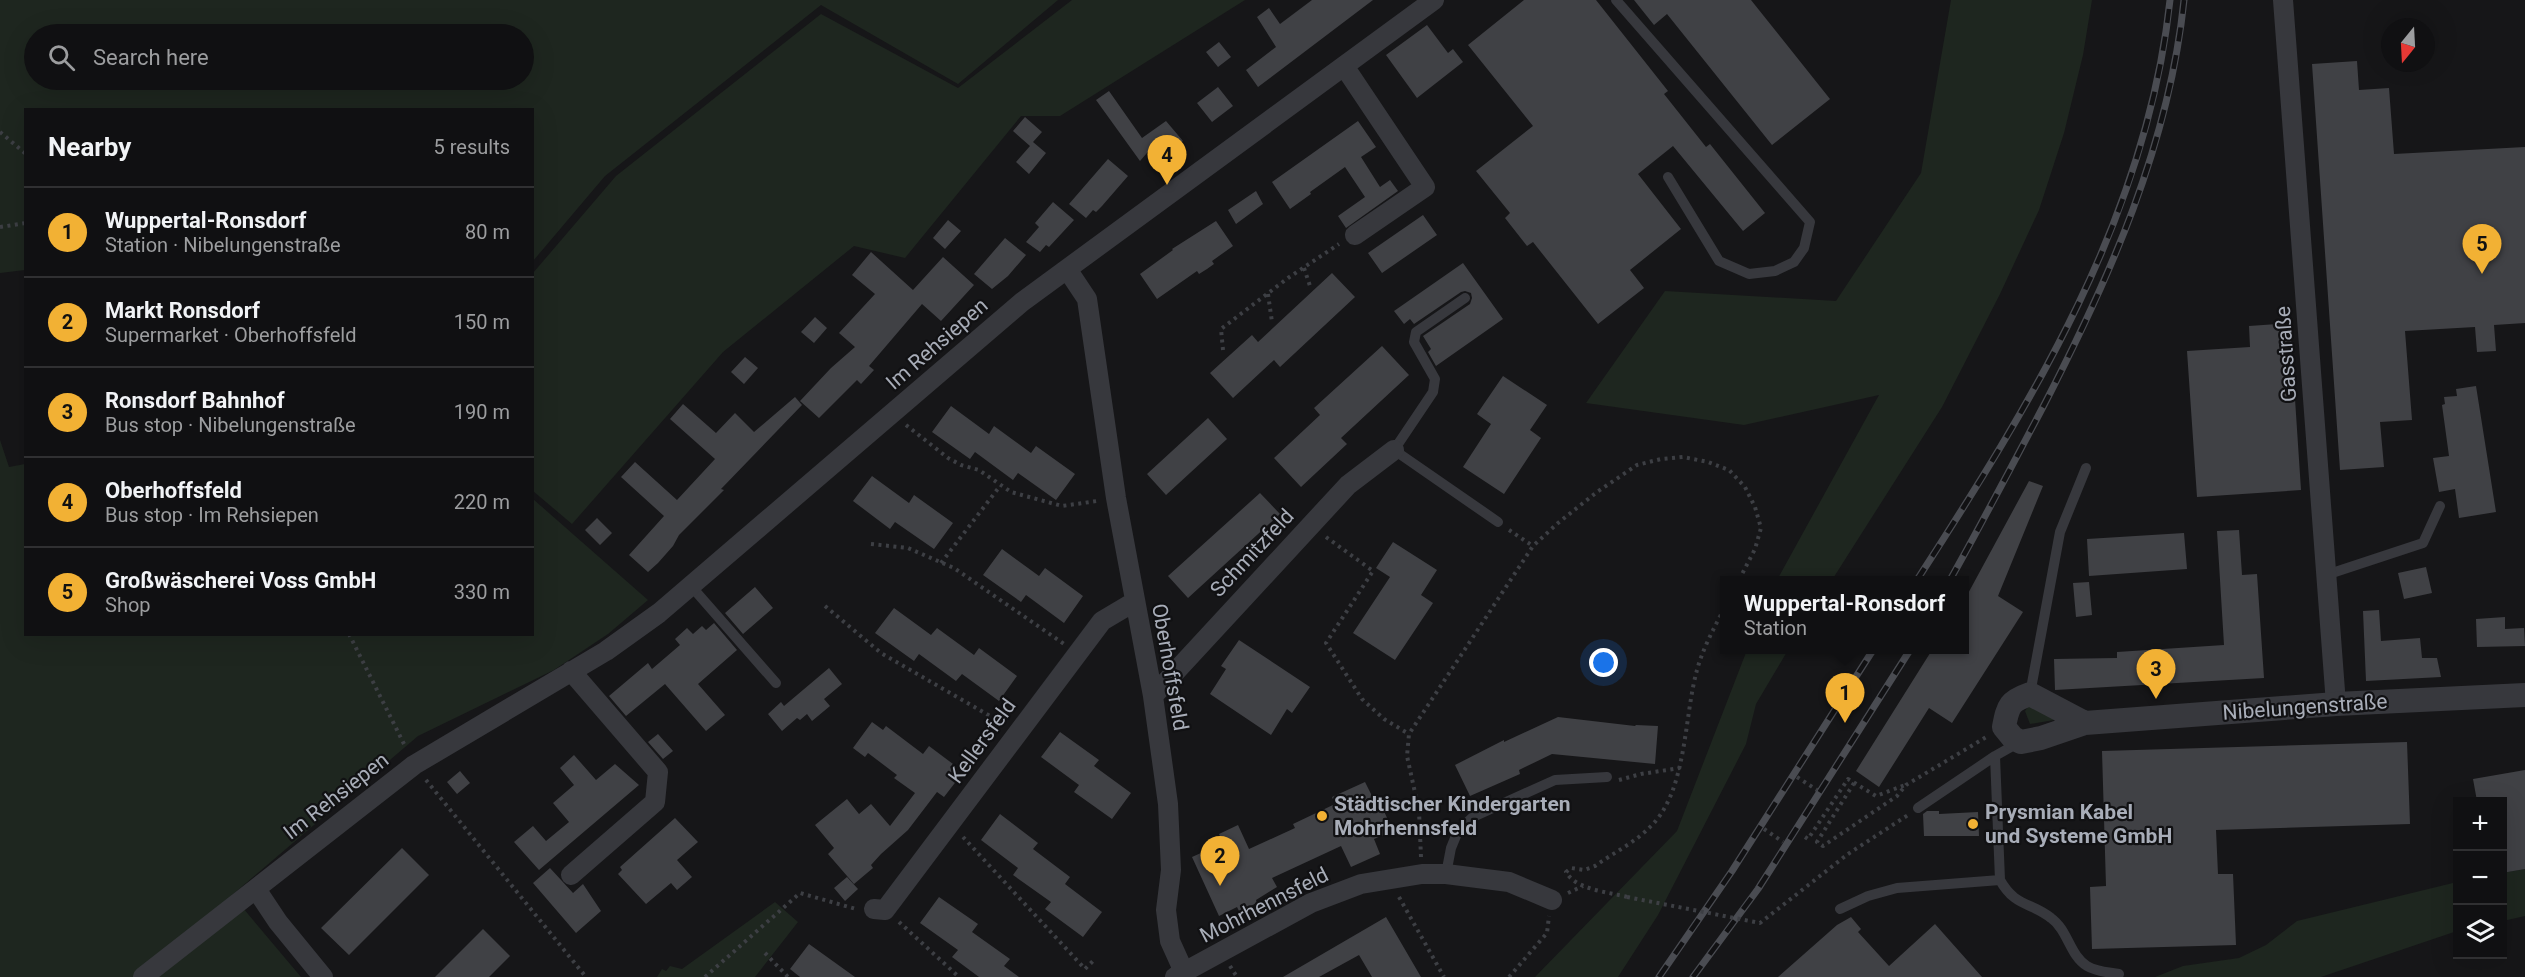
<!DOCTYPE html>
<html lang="en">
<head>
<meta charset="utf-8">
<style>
  :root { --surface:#101012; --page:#19191b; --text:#f1f3f6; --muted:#9c9d9f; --line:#303032; --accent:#f2b134 }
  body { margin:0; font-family:Roboto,sans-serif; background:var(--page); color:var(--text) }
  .controls { position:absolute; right:18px; bottom:18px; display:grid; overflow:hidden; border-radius:0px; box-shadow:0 6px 24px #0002 }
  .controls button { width:54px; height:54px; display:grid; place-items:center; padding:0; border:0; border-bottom:2px solid var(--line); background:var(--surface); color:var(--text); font:30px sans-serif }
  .compass { position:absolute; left:2381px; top:18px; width:54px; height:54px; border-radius:50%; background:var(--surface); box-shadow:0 6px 24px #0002; rotate:198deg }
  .you { position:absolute; left:1604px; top:663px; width:21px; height:21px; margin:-15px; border:4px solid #fff; border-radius:50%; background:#1a73e8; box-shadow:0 0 0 9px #1a73e833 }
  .badge { display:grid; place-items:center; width:39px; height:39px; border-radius:50%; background:var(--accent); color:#111; font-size:20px; font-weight:700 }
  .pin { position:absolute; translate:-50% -50px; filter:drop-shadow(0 2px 3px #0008) }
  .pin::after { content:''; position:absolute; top:32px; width:21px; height:18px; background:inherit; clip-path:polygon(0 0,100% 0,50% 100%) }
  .popup { position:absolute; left:1720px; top:576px; width:249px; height:78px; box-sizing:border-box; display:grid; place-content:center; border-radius:0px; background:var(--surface); filter:drop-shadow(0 2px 4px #0005); font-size:20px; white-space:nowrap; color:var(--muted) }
  .popup b { font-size:22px; color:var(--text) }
  .popup::after { content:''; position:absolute; left:50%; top:100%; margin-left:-12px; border:12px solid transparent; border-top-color:var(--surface) }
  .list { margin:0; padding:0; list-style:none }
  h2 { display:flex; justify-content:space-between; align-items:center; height:78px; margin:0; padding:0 24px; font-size:26px }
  h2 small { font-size:20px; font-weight:400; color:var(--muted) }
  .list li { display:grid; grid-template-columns:39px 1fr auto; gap:18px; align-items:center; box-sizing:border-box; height:90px; padding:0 24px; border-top:2px solid var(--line) }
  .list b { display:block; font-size:22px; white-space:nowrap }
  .list p { margin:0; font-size:20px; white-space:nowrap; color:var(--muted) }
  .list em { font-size:20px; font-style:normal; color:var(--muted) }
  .icon { flex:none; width:33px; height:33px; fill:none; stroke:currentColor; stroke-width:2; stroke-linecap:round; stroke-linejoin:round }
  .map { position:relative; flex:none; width:2525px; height:977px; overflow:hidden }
  .search { position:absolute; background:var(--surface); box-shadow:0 6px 24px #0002; left:24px; top:24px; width:510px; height:66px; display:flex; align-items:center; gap:15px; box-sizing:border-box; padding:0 21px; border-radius:33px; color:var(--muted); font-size:22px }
  .panel { position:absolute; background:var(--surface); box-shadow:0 6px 24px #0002; left:24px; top:108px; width:510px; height:528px; border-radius:0px }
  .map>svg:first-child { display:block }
  .green { fill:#1e261f; fill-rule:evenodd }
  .building { fill:#404145 }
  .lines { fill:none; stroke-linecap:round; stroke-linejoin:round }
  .path { stroke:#3d3f44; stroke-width:4; stroke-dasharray:3 4.5; stroke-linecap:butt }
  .service { stroke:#37383d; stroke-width:10 }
  .minor { stroke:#37383d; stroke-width:20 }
  .tertiary { stroke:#37383d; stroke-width:24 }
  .rail-casing { stroke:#4a4c52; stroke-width:7 }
  .rail { stroke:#111113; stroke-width:4.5; stroke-dasharray:14; stroke-linecap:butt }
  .path-bridge { stroke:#3d3f44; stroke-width:4; stroke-dasharray:3 4.5; stroke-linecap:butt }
  .poi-dot { fill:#f2b134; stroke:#111113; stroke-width:2 }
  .labels { text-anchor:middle; stroke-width:4.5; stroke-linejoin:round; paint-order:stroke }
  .street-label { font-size:21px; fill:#a8adb8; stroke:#111113 }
  .poi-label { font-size:21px; font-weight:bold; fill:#a8adb8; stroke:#111113; text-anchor:start }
</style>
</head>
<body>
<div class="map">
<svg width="2525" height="977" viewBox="0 0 2525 977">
  <rect width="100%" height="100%" fill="#161618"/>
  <path class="green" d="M0,0H1058L958,84L821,5L605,176L533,261L532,110H26L25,270L0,273ZM34,34H524V80H34Z
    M1072,0H1245L1060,116H1021L905,258L854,246L723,352L572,524L533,491V273L616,176L821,14L958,88Z
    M1951,0H2092L2083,55L2064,133L2039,210L2000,294L1942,407L1832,580H1777L1879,395L1744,425L1586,403L1665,291L1836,301L1921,173Z
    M0,440L9,467L25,464L26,634H532L533,499L648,600L608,634L554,670L418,736L232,895L301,977H0Z
    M1747,650H1788L1756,704L1746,744L1658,915L1618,977H1535L1677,831Z
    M2030,704L2054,720L2030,724L2025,711Z
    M2525,869V916L2503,921L2502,873Z
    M2457,882V931L2321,977H2155L2183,966L2239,958L2266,945L2297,921Z
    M775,902L798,922L755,977H657L662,969L666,971L670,966L682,969Z"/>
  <path class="building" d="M1312,0H1373L1258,87L1246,70L1276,47L1257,17L1269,8L1280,24Z
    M1524,0H1596L1668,91L1664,94L1706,147L1710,144L1765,213L1743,231L1673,146L1638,174L1681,229L1630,270L1644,288L1598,324L1533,242L1527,246L1505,218L1510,213L1476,171L1533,126L1468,45Z
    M1634,0H1751L1830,99L1772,145L1667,14L1654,25Z
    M1427,25L1448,53L1453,49L1463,62L1417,98L1386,55Z
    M1219,42L1231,57L1218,67L1206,52Z
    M2357,61L2359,90L2389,88L2394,154L2525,147V323L2494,325L2496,351L2477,352L2475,327L2405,331L2412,420L2380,422L2384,467L2340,470L2312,64Z
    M1218,87L1233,106L1212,122L1197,103Z
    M1109,91L1142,138L1166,121L1183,141L1161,157L1153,146L1140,161L1096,100Z
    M1025,117L1042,132L1033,142L1046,153L1029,174L1016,162L1030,146L1013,131Z
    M1358,121L1376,147L1361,157L1380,187L1390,180L1398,191L1346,228L1338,216L1365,197L1345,167L1310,192L1311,194L1290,209L1272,182Z
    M1108,159L1128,176L1102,206L1096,212L1093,210L1086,218L1069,204Z
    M1256,191L1263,204L1236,224L1228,210Z
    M1053,202L1074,220L1049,247L1046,245L1040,252L1026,242L1039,227L1035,223Z
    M1423,215L1437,235L1382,273L1368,253Z
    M948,220L961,231L945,249L933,238Z
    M1216,221L1233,246L1212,261L1214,264L1207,269L1199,274L1197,271L1157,299L1140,274L1173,250L1172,249Z
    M1005,238L1026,255L1008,276L992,289L974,274Z
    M871,252L913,290L943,257L974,285L941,321L922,304L869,366L874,370L861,384L857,380L819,418L800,401L831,368L855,347L839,333L875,294L852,275Z
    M1463,263L1503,319L1436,366L1428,352L1431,349L1423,336L1470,304L1472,298L1471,293L1465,291L1461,292L1414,324L1410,319L1404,324L1394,311Z
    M1332,273L1355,297L1280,367L1274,360L1233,398L1210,373L1252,335L1258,342Z
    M815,317L827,328L814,343L801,332Z
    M2290,323L2301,490L2197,497L2187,351L2250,347L2249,326Z
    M1382,346L1409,375L1341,438L1347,444L1301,487L1274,458L1320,415L1314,408Z
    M745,357L758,368L744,384L731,372Z
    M1503,376L1547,405L1530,430L1541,438L1504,494L1463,467L1491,424L1477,414Z
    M2476,386L2496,512L2459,518L2455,489L2439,492L2433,458L2449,456L2442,405L2445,404L2444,397L2457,396L2456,389Z
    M795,397L802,405L721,489L724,490L679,535L673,546L658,563L648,572L629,555L664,516L621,477L635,462L677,500L715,459L670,419L683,404L716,433L735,413L754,432Z
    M951,406L989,434L994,426L1031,453L1036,446L1075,474L1056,500L1018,473L1013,480L975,452L970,459L932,432Z
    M1208,418L1227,439L1166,495L1147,474Z
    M872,476L909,503L914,495L953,523L934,549L895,522L890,529L853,501Z
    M2029,481L2043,486L1998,596L2023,612L1952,723L1929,708L1879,787L1856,771L1932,650H1965V599Z
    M1260,493L1280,514L1188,598L1168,576Z
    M597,518L612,533L600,545L585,530Z
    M2239,530L2242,575L2257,574L2264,678L2055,690L2054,659L2117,658V652L2224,645L2217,531Z
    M2184,533L2187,569L2089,576L2087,539Z
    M1393,542L1437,570L1421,595L1433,603L1395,660L1353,633L1390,577L1376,568Z
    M1002,549L1039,576L1045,568L1083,596L1064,623L1026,595L1021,602L983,575Z
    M2426,567L2432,593L2404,599L2398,573Z
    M2089,582L2092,615L2076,617L2073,583Z
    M755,587L773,608L743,634L725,613Z
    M894,608L931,635L937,628L974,655L979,648L1017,676L999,701L962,674L956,681L919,654L914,661L875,633Z
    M2379,610L2381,641L2420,638L2422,658H2437L2441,677L2366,681L2363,611Z
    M2505,617V629L2524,628L2525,646L2477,647L2476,619Z
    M714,623L737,650L698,684L725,715L706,731L665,684L626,716L609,696L648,663L652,669L680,645L675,639L687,628L693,634L702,626L706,630Z
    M1239,640L1310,687L1292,713L1287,709L1271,735L1210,694L1226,669L1221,666Z
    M829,668L842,684L824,699L830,706L812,721L807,714L800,720L797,718L782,731L768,714L781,702L784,706Z
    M1558,717L1635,726L1636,725L1658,726L1655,764L1552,754L1519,770L1520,774L1470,796L1455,765L1504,740V742Z
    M872,722L883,730L886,726L923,754L929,746L953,764L950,767L961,775L944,797L937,792L908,830L881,854L871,865L873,868L854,884L828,854L834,848L815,825L847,799L859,814L871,804L890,826L915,793L894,778L897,775L868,753L865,757L853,748Z
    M1060,732L1099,760L1094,766L1131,793L1112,819L1074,792L1079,785L1041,757Z
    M658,734L673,751L663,759L648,742Z
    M2407,742L2410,824L2216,830L2218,874H2233L2236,945L2092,949L2090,887L2106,886L2102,751Z
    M574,755L596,780L615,764L639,785L539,870L514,842L533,826L546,841L569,822L553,803L574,785L560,768Z
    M2525,770V869L2502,873V801H2477L2473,779Z
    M460,771L470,783L457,794L447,782Z
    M1365,782L1374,800L1378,798L1393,831L1374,839L1380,854L1351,867L1341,846L1272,878L1277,887L1256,900L1257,903L1239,911L1237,907L1219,916L1192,857L1223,843L1219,834L1238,825L1249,849L1295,828L1293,824L1335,804L1332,797Z
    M1927,811H1939V814L1978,812L1979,836H1924L1923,814Z
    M1000,814L1038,843L1033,849L1070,877L1065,884L1102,912L1083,937L1045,909L1051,902L1013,875L1018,868L981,840Z
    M675,818L698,842L677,860L692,877L677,890L671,883L646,904L618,874L622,870L620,867Z
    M402,848L429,875L349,955L321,928Z
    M550,868L573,893L583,884L601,911L576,933L533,883Z
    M847,877L858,889L845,901L834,888Z
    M939,897L978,924L972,932L1010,959L1004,966L1019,977H979L952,957L958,950L920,923Z
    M1386,917L1421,977H1372L1359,955L1319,977H1283Z
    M1851,917L1861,929L1858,932L1889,966L1935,924L1982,977H1778L1837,925Z
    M483,929L510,956L489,977H435Z
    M809,944L855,977H800L790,969Z"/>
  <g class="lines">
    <path class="path" d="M0,132L26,154
      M0,227L26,223
      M1304,268L1310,286
      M1268,294L1272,322
      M1223,350L1221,329L1288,278L1339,244
      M906,425L948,458L961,465L979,470L1011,492L1062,506L1097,501
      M1509,530L1533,546
      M1326,537L1373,571L1326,643L1362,699L1384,719L1409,734
      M871,544L908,548L954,568L1064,644
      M941,563L1000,486
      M825,606L881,653L1004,724
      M349,634L406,748
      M1797,777L1817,790
      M426,780L586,977
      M1619,780L1641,774L1680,768
      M1854,783L1817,842L1823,846L1897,796L1906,785L1988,736
      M1764,829L1783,842
      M963,837L1085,969L1093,961
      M1805,837L1808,839L1848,779L1876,796L1905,785
      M1848,854L1908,815
      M1421,857L1419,811L1407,756L1409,734L1533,546L1558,523L1597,492L1637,465L1661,459L1683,457L1708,462L1729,470L1745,487L1755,507L1761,528L1755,549L1739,580
      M1568,893L1583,886
      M1399,897L1444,977
      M1627,897C1609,892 1576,890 1566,872L1571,868L1584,870L1595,866C1613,853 1636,842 1651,826C1687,791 1684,716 1697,670C1703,648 1714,628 1725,607
      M899,922L959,977
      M765,953L788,977
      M1230,966L1237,977
      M705,977L800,893L856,909
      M1509,977L1547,933L1549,916"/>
    <path class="service" d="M1616,0L1810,222L1804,248L1794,262L1775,271L1749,274L1719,261L1668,177
      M1465,298L1416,332L1414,342L1435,379L1433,392L1394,450L1498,522
      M2326,575L2423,543L2440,506
      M691,586L776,683
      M2030,694L2060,532L2086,468
      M1995,756L2000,880C2015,907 2031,902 2051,918C2068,930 2070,956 2087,966C2097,972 2108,972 2119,974
      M1918,808L1995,756L2018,743
      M1446,874L1451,848L1458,831L1473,817L1555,780L1607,777
      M1840,909L1868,896L1897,888L2000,880"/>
    <path class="minor" d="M2283,0L2336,704
      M1344,66L1425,187L1355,235
      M1067,269L1087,299L1116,498L1153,696L1168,804L1171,870L1166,910L1170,941L1184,972
      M1153,696L1348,485L1394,450
      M571,875L655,802L658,772L571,671
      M256,889L278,922L323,977
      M874,909L885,910L1102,621L1134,602
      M143,977L414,765L606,651L659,613L1022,302L1434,0
      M1175,977L1311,903L1361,884L1422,874H1446L1509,882L1552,900"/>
    <path class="tertiary" d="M2085,723L2030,694C2010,701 2008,705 2004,727L2013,738L2021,742L2041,738L2085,723L2336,704L2525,695"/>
    <g class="rail-casing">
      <path id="rail" d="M1917,580C2032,402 2147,217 2170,0
        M1950,580C1982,523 2013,464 2044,405C2110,277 2169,145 2184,0
        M1659,977L1732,871L1873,650
        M1693,977L1758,889L1910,650"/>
    </g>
    <use href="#rail" class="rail"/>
    <path class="path-bridge" d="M1627,897L1760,923L1848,854"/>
  </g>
  <g class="poi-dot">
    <circle cx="1322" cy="816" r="6"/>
    <circle cx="1973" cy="824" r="6"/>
  </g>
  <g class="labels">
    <g class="street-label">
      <text transform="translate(937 344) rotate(-41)" y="7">Im Rehsiepen</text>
      <text transform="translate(2286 354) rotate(-94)" y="7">Gasstraße</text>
      <text transform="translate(1252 553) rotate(-47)" y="7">Schmitzfeld</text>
      <text transform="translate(1170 667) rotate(80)" y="7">Oberhoffsfeld</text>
      <text transform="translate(2305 707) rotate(-4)" y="7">Nibelungenstraße</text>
      <text transform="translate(982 741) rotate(-54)" y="7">Kellersfeld</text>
      <text transform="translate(336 796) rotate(-38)" y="7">Im Rehsiepen</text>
      <text transform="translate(1264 905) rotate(-27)" y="7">Mohrhennsfeld</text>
    </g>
    <g class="poi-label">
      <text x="1334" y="811">Städtischer Kindergarten<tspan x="1334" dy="24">Mohrhennsfeld</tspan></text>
      <text x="1985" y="819">Prysmian Kabel<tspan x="1985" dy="24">und Systeme GmbH</tspan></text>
    </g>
  </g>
</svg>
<div class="controls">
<button>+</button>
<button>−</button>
<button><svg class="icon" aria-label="layers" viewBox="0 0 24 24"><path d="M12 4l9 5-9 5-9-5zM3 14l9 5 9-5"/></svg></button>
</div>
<svg class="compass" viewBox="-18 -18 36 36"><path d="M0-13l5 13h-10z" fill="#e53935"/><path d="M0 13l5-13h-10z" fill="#9c9d9f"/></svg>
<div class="you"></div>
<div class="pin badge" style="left:1845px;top:723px">1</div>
<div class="popup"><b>Wuppertal-Ronsdorf</b>Station</div>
<div class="pin badge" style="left:1220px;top:886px">2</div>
<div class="pin badge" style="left:2156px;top:699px">3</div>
<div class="pin badge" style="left:1167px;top:185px">4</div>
<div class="pin badge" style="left:2482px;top:274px">5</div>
<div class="search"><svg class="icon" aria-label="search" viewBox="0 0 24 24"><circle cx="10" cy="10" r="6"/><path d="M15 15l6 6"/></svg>Search here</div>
<section class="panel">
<h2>Nearby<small>5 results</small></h2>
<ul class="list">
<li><span class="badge">1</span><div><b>Wuppertal-Ronsdorf</b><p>Station · Nibelungenstraße</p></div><em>80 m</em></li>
<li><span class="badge">2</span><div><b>Markt Ronsdorf</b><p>Supermarket · Oberhoffsfeld</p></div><em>150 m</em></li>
<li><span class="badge">3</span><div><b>Ronsdorf Bahnhof</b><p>Bus stop · Nibelungenstraße</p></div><em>190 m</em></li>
<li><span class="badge">4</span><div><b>Oberhoffsfeld</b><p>Bus stop · Im Rehsiepen</p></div><em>220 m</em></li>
<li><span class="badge">5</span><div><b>Großwäscherei Voss GmbH</b><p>Shop</p></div><em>330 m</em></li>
</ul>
</section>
</div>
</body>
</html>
